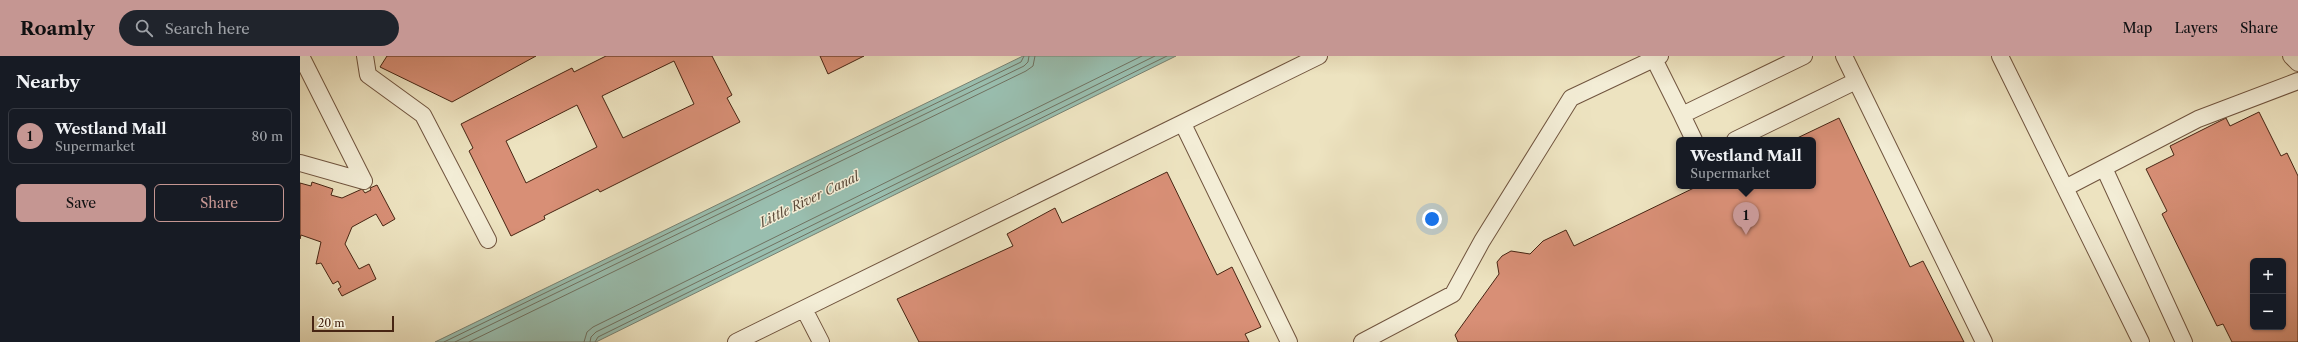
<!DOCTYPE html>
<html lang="en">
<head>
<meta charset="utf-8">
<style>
  :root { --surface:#171b24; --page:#20242c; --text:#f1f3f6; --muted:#9ea1a6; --line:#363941; --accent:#c59692 }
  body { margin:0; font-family:"Libre Caslon Text",serif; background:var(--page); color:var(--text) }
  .controls { position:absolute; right:12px; bottom:12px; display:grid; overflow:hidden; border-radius:6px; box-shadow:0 1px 3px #0004 }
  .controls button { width:36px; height:36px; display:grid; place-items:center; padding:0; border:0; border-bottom:1px solid var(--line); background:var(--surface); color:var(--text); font:20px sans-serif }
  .scale { position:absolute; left:12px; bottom:10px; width:82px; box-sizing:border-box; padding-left:4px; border:2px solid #472513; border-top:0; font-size:11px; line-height:14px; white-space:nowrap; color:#472513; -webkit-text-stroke:3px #f3edd6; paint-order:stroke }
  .you { position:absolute; left:1132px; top:163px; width:14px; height:14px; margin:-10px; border:3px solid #fff; border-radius:50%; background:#1a73e8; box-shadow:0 0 0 6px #1a73e833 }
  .badge { display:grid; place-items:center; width:26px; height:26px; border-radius:50%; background:var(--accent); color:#111; font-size:13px; font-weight:700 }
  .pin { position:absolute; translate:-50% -33px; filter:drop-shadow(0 1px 2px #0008) }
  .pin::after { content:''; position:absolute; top:21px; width:14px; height:12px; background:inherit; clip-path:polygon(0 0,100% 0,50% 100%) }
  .popup { position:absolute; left:1376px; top:81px; width:140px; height:52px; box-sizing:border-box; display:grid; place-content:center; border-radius:6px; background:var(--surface); filter:drop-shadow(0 1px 3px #0005); font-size:13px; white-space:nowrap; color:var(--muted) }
  .popup b { font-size:15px; color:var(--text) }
  .popup::after { content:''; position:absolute; left:50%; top:100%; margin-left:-8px; border:8px solid transparent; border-top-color:var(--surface) }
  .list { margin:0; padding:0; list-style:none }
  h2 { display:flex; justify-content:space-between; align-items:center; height:52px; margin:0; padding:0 16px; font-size:17px }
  h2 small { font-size:13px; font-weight:400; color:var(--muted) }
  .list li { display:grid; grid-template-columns:26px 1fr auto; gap:12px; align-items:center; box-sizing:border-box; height:56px; margin:0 8px 8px; padding:0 8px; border:1px solid var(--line); border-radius:6px }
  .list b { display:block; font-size:15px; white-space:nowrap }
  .list p { margin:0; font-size:13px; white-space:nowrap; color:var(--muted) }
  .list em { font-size:13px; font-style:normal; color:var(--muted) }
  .actions { display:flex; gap:8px; padding:12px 16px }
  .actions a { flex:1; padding:9px 0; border:1px solid var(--accent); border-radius:6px; text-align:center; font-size:14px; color:var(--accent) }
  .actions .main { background:var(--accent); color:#111 }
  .icon { flex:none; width:22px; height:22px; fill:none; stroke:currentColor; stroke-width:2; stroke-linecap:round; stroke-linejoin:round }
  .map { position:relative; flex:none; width:1998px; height:286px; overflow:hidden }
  header { display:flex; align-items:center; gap:24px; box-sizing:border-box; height:56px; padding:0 20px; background:var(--accent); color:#111 }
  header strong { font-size:19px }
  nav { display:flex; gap:22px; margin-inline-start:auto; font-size:14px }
  .search { width:280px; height:36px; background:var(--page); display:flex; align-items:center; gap:10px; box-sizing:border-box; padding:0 14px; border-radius:22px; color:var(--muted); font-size:15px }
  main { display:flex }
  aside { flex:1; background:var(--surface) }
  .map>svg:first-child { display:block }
  .water { fill:#99beaf; stroke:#788171 }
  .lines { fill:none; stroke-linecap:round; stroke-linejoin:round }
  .shore { stroke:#707261; stroke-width:1 }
  .building { fill:#d88f76; stroke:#472513; fill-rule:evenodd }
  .service-casing { stroke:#70543e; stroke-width:18 }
  .service { stroke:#f3edd6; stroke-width:16 }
  .labels { text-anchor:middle; stroke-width:3; stroke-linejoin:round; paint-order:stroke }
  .water-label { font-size:13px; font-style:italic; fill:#5c4b3a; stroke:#f3edd6 }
</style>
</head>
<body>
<header>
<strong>Roamly</strong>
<div class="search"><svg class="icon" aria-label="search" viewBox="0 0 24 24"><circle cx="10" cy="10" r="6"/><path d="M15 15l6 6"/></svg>Search here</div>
<nav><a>Map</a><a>Layers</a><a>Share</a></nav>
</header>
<main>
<aside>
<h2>Nearby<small></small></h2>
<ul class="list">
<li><span class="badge">1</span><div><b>Westland Mall</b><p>Supermarket</p></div><em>80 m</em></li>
</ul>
<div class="actions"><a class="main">Save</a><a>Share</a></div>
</aside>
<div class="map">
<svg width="1998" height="286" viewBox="0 0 1998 286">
  <rect width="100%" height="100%" fill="#ede3c0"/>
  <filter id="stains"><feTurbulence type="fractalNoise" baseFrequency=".005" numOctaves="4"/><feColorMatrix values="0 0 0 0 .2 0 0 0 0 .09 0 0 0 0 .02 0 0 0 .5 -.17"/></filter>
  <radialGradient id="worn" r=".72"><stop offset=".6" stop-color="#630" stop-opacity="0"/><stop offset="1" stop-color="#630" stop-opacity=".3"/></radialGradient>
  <path class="water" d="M723,0H876L296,286H135Z"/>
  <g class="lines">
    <path class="shore" d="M144,286L721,6L724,0
      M155,286L724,10L728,6L729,0
      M169,286L726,15L733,10L735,0
      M284,286L287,276L293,271L842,0
      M290,286L291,281L296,276L855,0
      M295,286L298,281L867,0"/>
  </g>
  <path class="building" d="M87,0H236L152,46L80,11Z
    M306,0H412L432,39L427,42L440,66L300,136L298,133L244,160L245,163L211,180L169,95L173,92L161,68L272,12L274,16ZM374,5L394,48L323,82L302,40ZM277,49L297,91L226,127L206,85Z
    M520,0H564L528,18Z
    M1959,56L1981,100L1987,97L1998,120V286H1932L1923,268L1917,270L1862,158L1867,155L1846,113L1874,99L1870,90L1926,62L1930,70ZM1953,205H1983V271H1953Z
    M1539,62L1610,211L1623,205L1664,286H1158L1155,279L1199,218L1197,206L1202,200L1211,195L1230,198L1243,185L1266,174L1274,190L1398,130H1513V84H1493Z
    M867,116L917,219L932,211L961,271L945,278L949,286H619L597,243L713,190L707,178L755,152L762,167Z
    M12,126L33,133L31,139L42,142L62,133L65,137L71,134L70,132L77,129L95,163L83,170L76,158L52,171L45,188L59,213L69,208L76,223L42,240L38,233L41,231L38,225L33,228L21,207L16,208L21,186L1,179L0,183V127L11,130Z"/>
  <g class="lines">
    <g class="service-casing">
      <path id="service" d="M1,0L64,125
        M65,0L68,19L123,59L188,184
        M1544,0L1684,286
        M1700,0L1841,286
        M1991,0L1998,7
        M1354,3L1382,59L1504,0
        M1382,59L1394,84
        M883,68L989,286
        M1435,84L1556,25
        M0,107L64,125
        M1804,112L1884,286
        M1765,132L1898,63L1998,25
        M504,253L521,286
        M436,286L1019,0
        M1062,286L1153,238L1182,185L1271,42L1360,0"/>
    </g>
    <use href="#service" class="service"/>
  </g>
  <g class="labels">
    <g class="water-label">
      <text transform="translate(509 143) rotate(-26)" y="5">Little River Canal</text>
    </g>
  </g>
  <rect width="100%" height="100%" filter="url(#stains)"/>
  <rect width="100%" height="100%" fill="url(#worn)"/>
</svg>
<div class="controls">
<button>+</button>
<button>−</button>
</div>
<div class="scale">20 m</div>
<div class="you"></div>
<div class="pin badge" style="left:1446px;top:179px">1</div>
<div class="popup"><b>Westland Mall</b>Supermarket</div>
</div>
</main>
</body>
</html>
